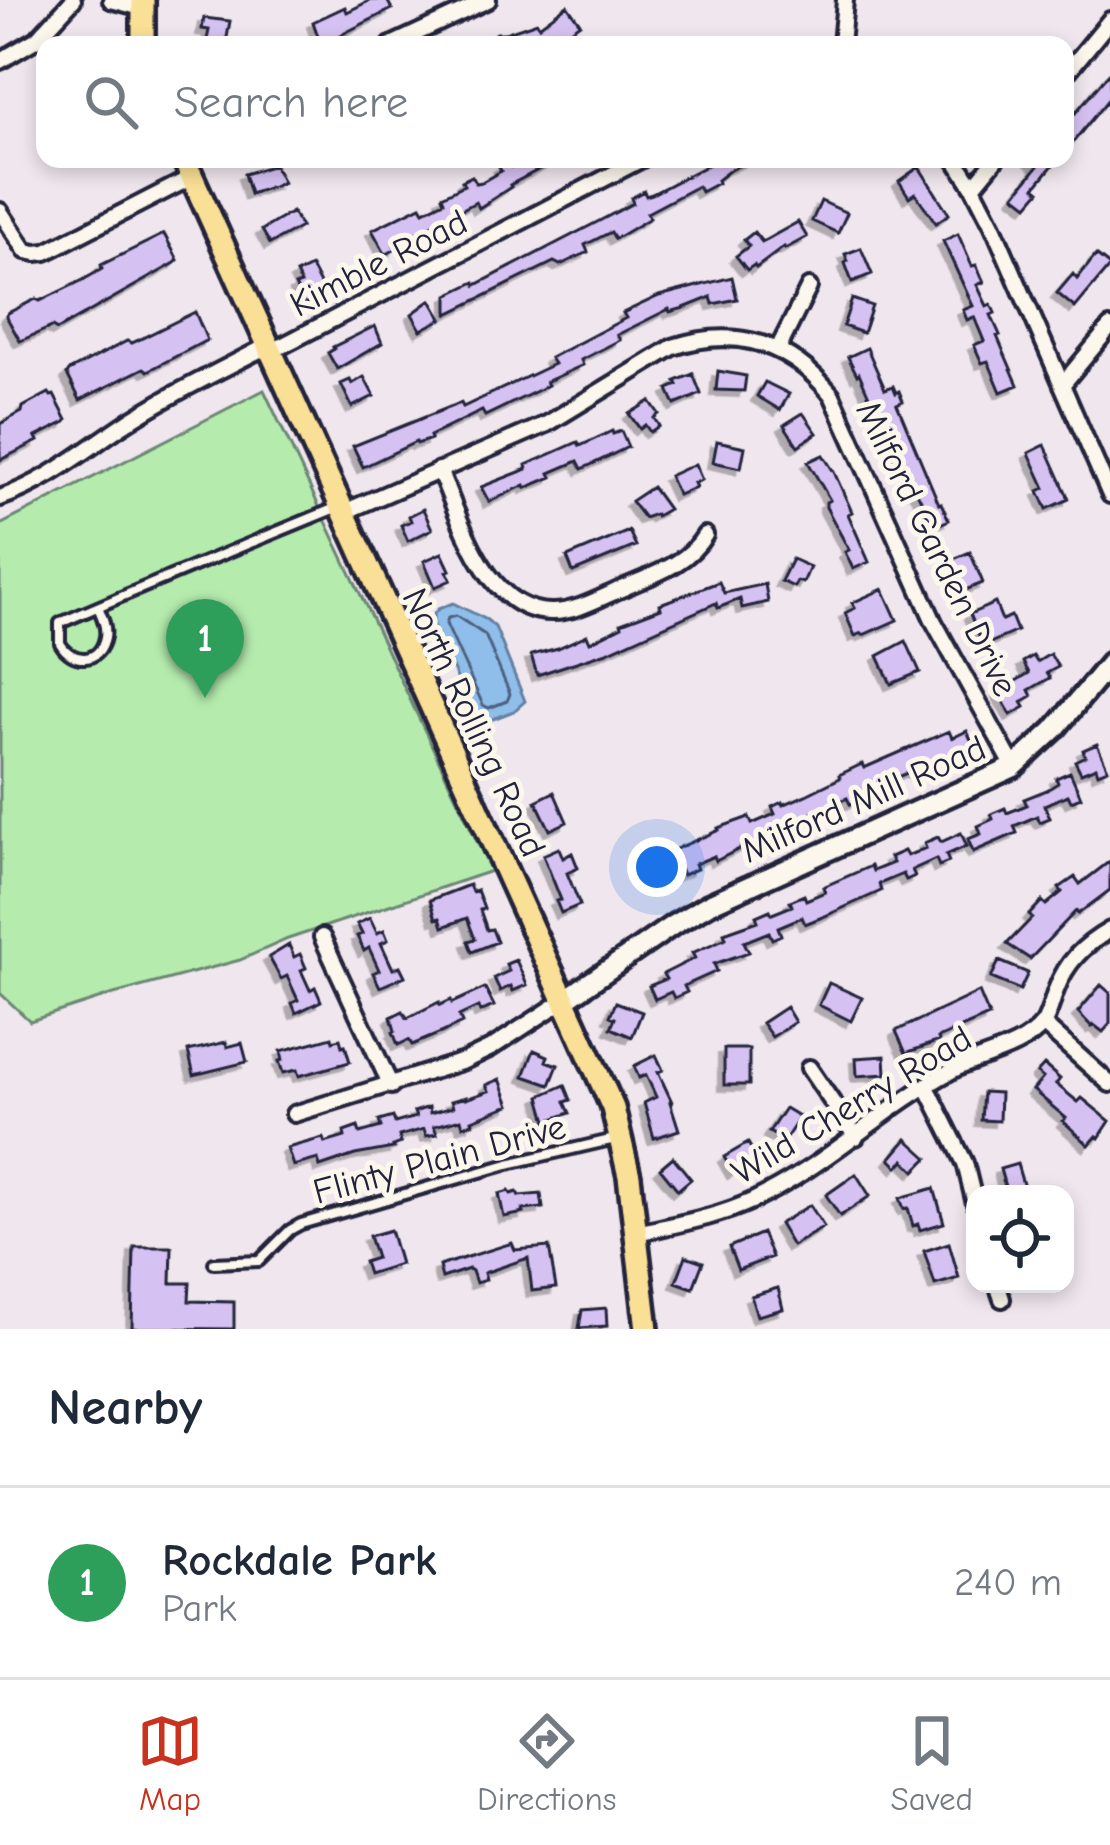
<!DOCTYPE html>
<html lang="en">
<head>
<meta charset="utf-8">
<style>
  :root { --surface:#fff; --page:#f6f6f7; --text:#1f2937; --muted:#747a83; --line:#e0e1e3; --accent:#c8321e }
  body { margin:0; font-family:"Comic Neue",sans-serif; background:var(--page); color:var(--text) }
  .controls { position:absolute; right:36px; bottom:36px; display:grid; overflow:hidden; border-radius:24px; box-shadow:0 6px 18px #0003 }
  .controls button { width:108px; height:108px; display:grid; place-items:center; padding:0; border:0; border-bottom:3px solid var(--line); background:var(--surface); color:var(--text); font:60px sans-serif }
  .you { position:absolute; left:657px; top:867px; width:42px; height:42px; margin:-30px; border:9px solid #fff; border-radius:50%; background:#1a73e8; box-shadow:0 0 0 18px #1a73e833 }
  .badge { display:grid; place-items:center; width:78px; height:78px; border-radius:50%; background:var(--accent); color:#fff; font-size:39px; font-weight:700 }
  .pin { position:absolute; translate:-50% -99px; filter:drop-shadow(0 3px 6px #0008) }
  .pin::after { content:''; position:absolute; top:63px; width:42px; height:36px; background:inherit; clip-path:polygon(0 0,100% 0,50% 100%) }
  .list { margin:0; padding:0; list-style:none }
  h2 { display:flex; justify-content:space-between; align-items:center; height:156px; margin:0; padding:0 48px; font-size:51px }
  h2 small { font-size:39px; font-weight:400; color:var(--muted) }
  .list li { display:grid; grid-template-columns:78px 1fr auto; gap:36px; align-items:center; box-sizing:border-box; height:192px; padding:0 48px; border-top:3px solid var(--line) }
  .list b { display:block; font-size:45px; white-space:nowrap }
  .list p { margin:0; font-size:39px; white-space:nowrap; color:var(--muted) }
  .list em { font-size:39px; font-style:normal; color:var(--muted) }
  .icon { flex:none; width:66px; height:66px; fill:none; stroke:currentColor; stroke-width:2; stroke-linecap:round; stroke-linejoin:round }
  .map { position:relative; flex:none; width:1110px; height:1329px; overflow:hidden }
  .search { position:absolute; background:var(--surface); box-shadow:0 6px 18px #0003; left:36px; right:36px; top:36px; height:132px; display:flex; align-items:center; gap:30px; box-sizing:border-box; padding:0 42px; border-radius:24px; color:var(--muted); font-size:45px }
  .sheet { height:348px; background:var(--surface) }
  nav { display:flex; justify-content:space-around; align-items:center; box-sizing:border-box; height:168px; border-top:3px solid var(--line); background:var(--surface); font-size:33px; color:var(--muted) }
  nav a { display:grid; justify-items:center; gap:6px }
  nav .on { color:var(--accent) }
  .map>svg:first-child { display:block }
  .green { fill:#b5ecae; stroke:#6c8774; stroke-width:3 }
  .water { fill:#8ebee9; stroke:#6380a3; stroke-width:3 }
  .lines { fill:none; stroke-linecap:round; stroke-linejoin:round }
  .shore { stroke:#4d6081; stroke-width:3 }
  .building { fill:#d6c2f2; stroke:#22223b; stroke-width:3; filter:url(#shadow) }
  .service-casing { stroke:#22223b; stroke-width:16 }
  .minor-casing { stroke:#22223b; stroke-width:22 }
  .secondary-casing { stroke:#22223b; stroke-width:27 }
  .primary-casing { stroke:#22223b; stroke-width:30 }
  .service { stroke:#fbf7ec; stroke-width:8 }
  .minor { stroke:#fbf7ec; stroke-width:14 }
  .secondary { stroke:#fbf7ec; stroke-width:18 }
  .primary { stroke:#fadf96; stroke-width:21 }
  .labels { text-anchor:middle; stroke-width:10; stroke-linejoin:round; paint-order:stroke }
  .street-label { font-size:36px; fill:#22223b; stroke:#fbf7ec }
</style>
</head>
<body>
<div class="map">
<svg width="1110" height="1329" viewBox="0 0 1110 1329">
  <defs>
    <filter id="shadow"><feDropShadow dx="-5.5" dy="5.5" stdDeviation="0" flood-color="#0004"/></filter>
  </defs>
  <rect width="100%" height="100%" fill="#f0e7ee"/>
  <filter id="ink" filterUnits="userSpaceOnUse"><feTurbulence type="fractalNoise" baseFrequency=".00833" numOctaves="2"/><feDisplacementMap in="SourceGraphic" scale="24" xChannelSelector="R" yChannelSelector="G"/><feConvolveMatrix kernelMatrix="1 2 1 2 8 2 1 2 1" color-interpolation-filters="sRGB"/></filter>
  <g filter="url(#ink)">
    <path class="green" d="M264,390L491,871L288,939L240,960L114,994L30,1021L0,993V525Z"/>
    <path class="water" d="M453,603L487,620L495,627L525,701L514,711L485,722L474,715L433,626V615L438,609Z"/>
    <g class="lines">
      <path class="shore" d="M456,616L485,635L510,694L507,701L489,708L483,705L446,624L448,618Z"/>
    </g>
    <path class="building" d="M371,0H387L392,9L321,45L313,22L345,7L347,12Z
      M567,5L580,23L550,45H470L497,33H505L537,22L539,26Z
      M204,18L230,21L226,43L206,45L209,30L202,29Z
      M1110,72V97L1065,152V125Z
      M525,159H559L510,185L511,187L479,208L476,202L394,245L396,249L387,254L384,252L372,230L421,206L424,211L444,201L442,196L464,185L462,181L472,176L476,183L482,182L501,171L499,167L508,162L511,167Z
      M719,159H753L730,170L717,180L718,183L701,192L698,186L647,213L650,218L615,239L611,232L585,245L588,252L560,265L554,262L448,314V295L475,282L476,285L603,219L633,203L631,198L644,191L646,196L652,194Z
      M1030,159H1058L1035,187L1040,191L1028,205L1015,195L1038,166Z
      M274,165L283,183L250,194L244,174Z
      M919,167L949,214L936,223L915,193L909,197L899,181Z
      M821,201L847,213L838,233L812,221Z
      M292,212L301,227L270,244L262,230Z
      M798,222L807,237L785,249L784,247L756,268L754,265L747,270L736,256L749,246L744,240L754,232L762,242Z
      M164,234L178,260L175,263L57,330L52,327L20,341L6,316L8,313L36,299L40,301L83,280L102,269L101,265Z
      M958,234L972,266L976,265L984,282L977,285L987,306L991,304L995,313L991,315L1000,335L997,336L1018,385L1001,392L988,361L982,363L974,345L984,341L974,317L967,320L963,310L973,306L943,241Z
      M861,248L872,274L852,282L845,263L848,261L845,254Z
      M1096,255L1110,266L1075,308L1057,293L1073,274L1077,279Z
      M311,267L326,296L304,305L295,286L301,284L296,274Z
      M732,277L737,299L713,304L711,297L684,308L670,312L669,309L617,335L620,340L581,360L583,365L546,382L548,385L541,389L485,416L482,411L430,436L431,439L417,444L416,442L363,467L353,446L450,407L461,403L463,407L554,364L550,358L626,318L623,313L659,296Z
      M852,299L872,306L863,333L843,326Z
      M431,300L442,319L421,330L412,314Z
      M195,312L207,340L148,371L144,368L80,400L67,374L69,371L127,341L132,343Z
      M375,326L382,343L337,369L328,353L334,349L333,347Z
      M867,348L885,389L893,386L896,393L899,391L903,401L897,404L939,504L941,503L949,520L933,527L919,496L914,488L911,490L883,417L879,419L859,373L857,375L848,357Z
      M718,371L746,376L744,391L716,390Z
      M693,374L701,394L675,405L668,389L678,385L676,381Z
      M364,377L374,396L352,407L341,384L350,380L352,384Z
      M765,382L789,394L780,410L757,396Z
      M49,393L51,396L54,395L67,420L66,422L36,437L38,441L0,460V424L22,412L23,407Z
      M650,401L659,414L654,418L659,426L650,432L645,425L640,429L629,414Z
      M803,413L817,433L798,446L784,425Z
      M612,431L613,434L621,431L628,447L582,469L578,461L550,473L552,477L526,488L525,485L489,502L481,487L527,469L526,465L578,442L580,446Z
      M717,441L745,447L741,468L713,462Z
      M1045,445L1069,499L1047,509L1039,491L1045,488L1029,453Z
      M823,455L834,472L852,512L848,514L869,562L853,569L845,552L849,550L826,507V502L830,500L808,462Z
      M695,464L702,480L694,483L696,487L678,495L669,476Z
      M652,487L668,509L656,516L655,514L644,518L631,501Z
      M423,509L432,529L408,541L401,525L411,521L409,516Z
      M629,531L636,546L573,572L567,557Z
      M970,552L983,583L958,593L944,563Z
      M442,553L450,570L447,571L451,580L435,587L424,561Z
      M792,559L810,567L803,583L797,581L794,587L781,581Z
      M719,582L724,593L765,584L768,602L742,608L740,599L718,608L716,603L607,652L537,675L531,655L558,648L587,635L590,642L622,626L621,623L661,608L660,604Z
      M883,589L897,620L863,635L862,633L855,636L845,613L855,608L852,603Z
      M995,603L1002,620L1011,616L1017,631L983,646L970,614Z
      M906,641L920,672L891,684L878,656Z
      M1050,654L1058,667L1047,673L1050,678L1029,690L1032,696L1022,702L1025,707L1011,715L998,692L1029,673L1023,662L1033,656L1037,662Z
      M949,731L952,738L967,731L973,744L962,749L964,754L949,760L947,755L928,763L931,769L916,775L914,770L895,778L897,783L883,789L881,784L862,793L864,797L850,804L847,798L828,806L831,812L816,818L814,812L795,821L797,826L783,832L781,827L762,835L764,841L750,847L749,844L716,861L714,856L695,864L697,869L683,875L681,870L662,878L664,884L650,890L639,865L649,860L652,867L672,858L669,852L719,830L718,828L749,817L752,824L775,814L772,807L782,802L783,805L806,795L840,778L839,775L862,764L864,768Z
      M1097,744L1108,769L1098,773L1096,767L1081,773L1075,761L1085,756L1083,750Z
      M1070,772L1081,797L1071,801L1068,795L1044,805L1050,818L1040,822L1037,816L1014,826L1017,833L973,852L968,839L981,834L978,826L993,819L991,814L1005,808L1007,813L1027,805L1024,799L1047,790L1058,783L1056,778Z
      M554,792L567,822L550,830L536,801Z
      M961,833L967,846L946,855L949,862L939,866L936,859L912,870L915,876L906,880L903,874L879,884L881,891L825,916L805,924L802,917L778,927L781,935L772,939L769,932L744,942L749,952L714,964L717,971L684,986L687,992L674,998L671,992L655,999L649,986L666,979L663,974L695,958L692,953L726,938L724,933L758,921L756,916L770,910L772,914L792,906L790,901L804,895L806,900L825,892L823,887L871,866L873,871L893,863L890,857L904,851L907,856L926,848L924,843L938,837L941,842Z
      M559,848L563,858L572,853L578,868L567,873L580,905L561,913L556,901L561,900L543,855Z
      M1110,861V890L1078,914L1076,911L1030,959L1007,944L1032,918L1029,915L1042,901L1046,905L1062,892L1059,888L1075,877L1080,884Z
      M469,885L472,892L477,890L484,909L480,910L487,930L492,929L497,942L472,952L468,941L475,939L467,918L443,927L440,918L436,919L430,900Z
      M370,918L377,933L384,930L388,940L381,943L393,969L400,966L405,976L380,987L373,973L379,970L369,948L364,951L357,936L362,934L357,924Z
      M289,945L294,957L300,954L306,968L301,970L310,990L315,987L321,1001L296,1013L292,1003L298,1000L287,976L281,979L269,957Z
      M516,960L527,985L513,991L511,986L500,991L494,978L509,971L506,964Z
      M999,961L1028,973L1020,990L991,978Z
      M829,983L862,998L851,1021L819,1005Z
      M1101,985L1110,993V1024L1103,1032L1094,1025L1092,1027L1078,1012Z
      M485,988L494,1006L480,1012L478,1007L459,1016L462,1023L441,1033L412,1045L409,1040L398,1045L393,1032L395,1031L391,1017L403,1011L407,1018L439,1002L440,1005L451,1000L452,1003Z
      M979,992L989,1016L938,1038L939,1041L906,1053L896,1031Z
      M616,1002L642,1012L632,1037L611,1028L615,1018L610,1016Z
      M786,1007L795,1022L772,1037L762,1023Z
      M332,1037L333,1041L340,1039L342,1046L345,1045L350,1062L299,1076L297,1070L283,1073L279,1061L283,1060L281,1051Z
      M226,1042L227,1047L242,1043L247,1062L194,1075L188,1051Z
      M724,1049H749V1085H724Z
      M534,1050L548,1056L546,1061L558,1065L550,1085L524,1076Z
      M656,1055L663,1070L658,1072L672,1102H670L679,1130L654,1138L644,1103L656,1097L646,1075L639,1078L634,1066Z
      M885,1056L886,1074L857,1076L856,1058Z
      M1044,1065L1060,1079L1056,1084L1078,1102L1082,1098L1110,1121L1099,1138L1097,1136L1089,1145L1063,1121L1066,1118L1033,1090L1043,1078L1037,1073Z
      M500,1079L510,1105L472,1120L473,1123L463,1126L461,1119L434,1126L437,1134L426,1136L424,1129L399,1136L401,1143L393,1146L394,1148L355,1155L320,1167L318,1159L293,1166L287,1148L323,1138L325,1143L345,1137L344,1132L358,1127L360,1133L381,1127L379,1121L393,1117L395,1123L416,1117L414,1112L429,1107L430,1113L453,1107L451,1101L466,1097V1099L489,1091L486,1085Z
      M565,1085L571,1100L565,1102L570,1113L547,1121L540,1096Z
      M983,1092L1000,1093L999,1121L981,1120Z
      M785,1108L800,1117L784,1141L769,1132Z
      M907,1139L928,1158L915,1171L904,1160L898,1167L890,1159Z
      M748,1143L757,1159L733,1173L724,1157Z
      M673,1157L691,1179L678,1190L660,1168Z
      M1017,1164L1025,1191L1007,1194L1000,1169Z
      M856,1174L870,1196L840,1216L826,1195Z
      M934,1188L944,1223L920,1230L918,1224L913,1226L908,1208L904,1209L900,1198Z
      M509,1191L511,1194L517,1192L519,1196L541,1194L543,1208L523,1210L524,1213L504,1217L499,1194Z
      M810,1205L824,1227L792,1246L779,1224Z
      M390,1230L400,1264L368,1274L364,1262L376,1258L369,1236Z
      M762,1233L772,1257L738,1270L729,1247Z
      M512,1243L515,1250L549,1247L556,1288L532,1291L528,1258L484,1273L486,1280L476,1283L472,1271L469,1269L442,1278L439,1266Z
      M949,1243L959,1278L935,1285L924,1251Z
      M134,1247H172L171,1283H190L189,1301L234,1302V1329L132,1328Z
      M686,1256L703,1262L693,1288L676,1282Z
      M778,1288L783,1309L757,1316L751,1296Z
      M606,1308L607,1326L579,1328L582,1310Z"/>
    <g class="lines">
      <g class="service-casing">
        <path id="service" d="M98,607C102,616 107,627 105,637C100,664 72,664 60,643V623C152,583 245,545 338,507
          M214,1263L259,1261L290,1230L301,1224L508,1164L615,1139"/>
      </g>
      <g class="minor-casing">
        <path id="minor" d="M111,0L142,8
          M391,45L488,0
          M841,45L845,0
          M0,61L37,39L73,0
          M1065,75L1110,20
          M955,159L973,187L993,226L1110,495
          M973,187L996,159
          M0,211L26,251L36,253L46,252L192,177
          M778,349L809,287
          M270,352L642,159
          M1062,385L1110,327
          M439,470C461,519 486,613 552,612C576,612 600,598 621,589C652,575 687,565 705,535
          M0,498C46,482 80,454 120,427C166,396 218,372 267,346
          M342,513L547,424L673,347C736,326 790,343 832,395L934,622L1014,767
          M322,937L391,1086
          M1043,1024L1110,1084
          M809,1068L856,1137
          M927,1087L965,1163L975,1204
          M294,1114L464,1061L491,1048L566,999
          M637,1233C676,1224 715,1218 752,1201C825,1167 882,1108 953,1070C980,1056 1022,1050 1043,1024C1049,1015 1052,1001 1056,990C1066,962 1084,945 1110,930
          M997,1284L1002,1299"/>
      </g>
      <g class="secondary-casing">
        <path id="secondary" d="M566,999L673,925L709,904L1014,767L1054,730L1110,663"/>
      </g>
      <g class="primary-casing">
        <path id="primary" d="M143,0V45
          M184,159L613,1108L629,1176L647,1329"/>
      </g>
      <use href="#service" class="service"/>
      <use href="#minor" class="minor"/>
      <use href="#secondary" class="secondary"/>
      <use href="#primary" class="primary"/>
    </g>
  </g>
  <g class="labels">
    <g class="street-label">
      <text transform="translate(378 262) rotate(-27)" y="13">Kimble Road</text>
      <text transform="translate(938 548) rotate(64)" y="13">Milford Garden Drive</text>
      <text transform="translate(475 722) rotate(65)" y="13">North Rolling Road</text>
      <text transform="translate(863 798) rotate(-24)" y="13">Milford Mill Road</text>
      <text transform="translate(851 1104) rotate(-31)" y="13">Wild Cherry Road</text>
      <text transform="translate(439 1158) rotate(-15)" y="13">Flinty Plain Drive</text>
    </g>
  </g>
</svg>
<div class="controls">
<button><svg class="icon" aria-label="locate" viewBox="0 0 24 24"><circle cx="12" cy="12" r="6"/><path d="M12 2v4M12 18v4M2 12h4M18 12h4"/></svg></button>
</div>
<div class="you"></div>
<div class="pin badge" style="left:205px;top:698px;background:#2e9e5b">1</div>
<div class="search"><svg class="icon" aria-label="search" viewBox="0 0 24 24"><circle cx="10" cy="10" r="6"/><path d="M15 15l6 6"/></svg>Search here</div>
</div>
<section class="sheet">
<h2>Nearby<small></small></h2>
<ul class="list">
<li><span class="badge" style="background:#2e9e5b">1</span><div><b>Rockdale Park</b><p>Park</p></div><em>240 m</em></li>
</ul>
</section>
<nav>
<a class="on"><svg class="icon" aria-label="map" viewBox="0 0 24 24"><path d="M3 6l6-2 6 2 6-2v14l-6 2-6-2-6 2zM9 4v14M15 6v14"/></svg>Map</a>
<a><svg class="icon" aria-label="directions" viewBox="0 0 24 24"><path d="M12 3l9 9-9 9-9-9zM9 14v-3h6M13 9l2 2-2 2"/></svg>Directions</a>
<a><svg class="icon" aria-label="saved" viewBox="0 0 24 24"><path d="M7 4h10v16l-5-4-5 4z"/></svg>Saved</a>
</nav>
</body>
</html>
